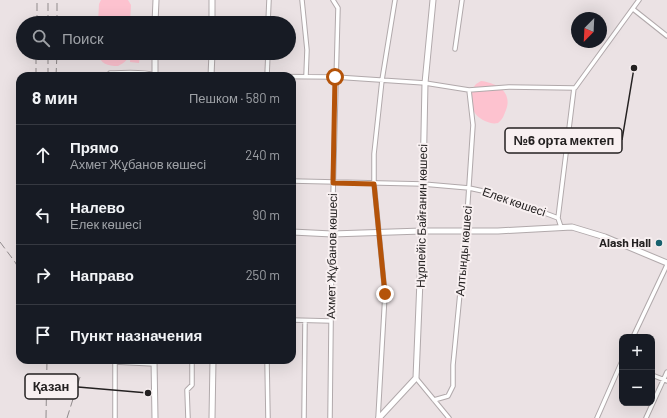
<!DOCTYPE html>
<html lang="ru">
<head>
<meta charset="utf-8">
<style>
  :root { --surface:#171b24; --page:#242831; --text:#f1f3f6; --muted:#9ea1a6; --line:#363941 }
  body { margin:0; font-family:Barlow,sans-serif; background:var(--page); color:var(--text) }
  .controls { position:absolute; right:12px; bottom:12px; display:grid; overflow:hidden; border-radius:8px; box-shadow:0 4px 16px #0002 }
  .controls button { width:36px; height:36px; display:grid; place-items:center; padding:0; border:0; border-bottom:1px solid var(--line); background:var(--surface); color:var(--text); font:20px sans-serif }
  .compass { position:absolute; left:571px; top:12px; width:36px; height:36px; border-radius:50%; background:var(--surface); box-shadow:0 4px 16px #0002; rotate:204deg }
  .stop { position:absolute; width:12px; height:12px; margin:-9px; border:3px solid #b45309; border-radius:50%; background:#fff }
  .stop.end { background:#b45309; border-color:#fff; box-shadow:0 1px 4px #0008 }
  .list { margin:0; padding:0; list-style:none }
  h2 { display:flex; justify-content:space-between; align-items:center; height:52px; margin:0; padding:0 16px; font-size:17px }
  h2 small { font-size:13px; font-weight:400; color:var(--muted) }
  .list li { display:grid; grid-template-columns:26px 1fr auto; gap:12px; align-items:center; box-sizing:border-box; height:60px; padding:0 16px; border-top:1px solid var(--line) }
  .list b { display:block; font-size:15px; white-space:nowrap }
  .list p { margin:0; font-size:13px; white-space:nowrap; color:var(--muted) }
  .list em { font-size:13px; font-style:normal; color:var(--muted) }
  .icon { flex:none; width:22px; height:22px; fill:none; stroke:currentColor; stroke-width:2; stroke-linecap:round; stroke-linejoin:round }
  .map { position:relative; flex:none; width:667px; height:418px; overflow:hidden }
  .search { position:absolute; background:var(--surface); box-shadow:0 4px 16px #0002; left:16px; top:16px; width:280px; height:44px; display:flex; align-items:center; gap:10px; box-sizing:border-box; padding:0 14px; border-radius:22px; color:var(--muted); font-size:15px }
  .panel { position:absolute; background:var(--surface); box-shadow:0 4px 16px #0002; left:16px; top:72px; width:280px; height:292px; border-radius:12px }
  .map>svg:first-child { display:block }
  .green { fill:#fdc2cf }
  .lines { fill:none; stroke-linecap:round; stroke-linejoin:round }
  .street-casing { stroke:#b1a9ab; stroke-width:5.5 }
  .secondary-casing { stroke:#b1a9ab; stroke-width:7 }
  .street { stroke:#fff; stroke-width:3.5 }
  .secondary { stroke:#fff; stroke-width:5 }
  .rail { stroke:#918b8c; stroke-width:1; stroke-dasharray:8 4; stroke-linecap:butt }
  .route { stroke:#b45309; stroke-width:5 }
  .poi-dot { fill:#16616e; stroke:#f8f0f1; stroke-width:1.5 }
  .labels { text-anchor:middle; stroke-width:4; stroke-linejoin:round; paint-order:stroke }
  .street-label { font-size:12px; fill:#242121; stroke:#f8f0f1 }
  .poi-label { font-size:12px; font-weight:bold; fill:#242121; stroke:#f8f0f1; text-anchor:end }
  .leader { fill:none; stroke:#242121; stroke-width:1.5 }
  .callout-dot { fill:#242121; stroke:#f8f0f1; stroke-width:1.5 }
  .callout { fill:#f8f0f1; stroke:#242121; stroke-width:1.5 }
  .callout-label { font-size:13px; text-anchor:middle; font-weight:bold; fill:#242121 }
</style>
</head>
<body>
<div class="map">
<svg width="667" height="418" viewBox="0 0 667 418">
  <rect width="100%" height="100%" fill="#ebe2e4"/>
  <path class="green" d="M101,0H128L131,5L130,23H98L99,4Z
    M98,53H130C128,60 124,63 118,66C108,66 100,64 98,53Z
    M131,53H140L139,63L130,62Z
    M481,81C496,83 513,91 506,110C504,115 503,119 498,123C493,124 490,123 485,121C471,114 472,106 470,92L476,84Z"/>
  <g class="lines">
    <g class="street-casing">
      <path id="street" d="M302,0L307,50L306,76
        M633,9L667,36
        M268,23L269,0
        M455,49L462,0
        M110,73C125,73 141,71 155,75L203,76
        M223,76L335,77L425,83L469,90L509,87L575,88L639,0
        M267,76L268,53
        M292,181L423,184L469,188L492,193L558,218L561,227
        M558,218L574,88
        M292,320L331,321
        M633,337L667,265
        M267,360L268,418
        M652,375L667,381
        M416,378L449,418
        M434,400L448,396L453,386V365L466,231L473,125L469,90
        M115,418V362L154,364
        M188,418L187,390L192,385V360
        M304,418L305,321
        M330,418L332,234L338,8L333,0
        M378,418L385,294L374,183V154L382,80L395,0
        M597,418L622,361
        M646,418L667,372"/>
    </g>
    <g class="secondary-casing">
      <path id="secondary" d="M155,23L156,0
        M212,23V0
        M155,76V53
        M211,76L212,53
        M292,232L332,234L422,231H498L572,227L605,237L667,263
        M154,360L155,418
        M212,418L213,360
        M379,418L416,378L422,231L425,83L433,0"/>
    </g>
    <use href="#street" class="street"/>
    <use href="#secondary" class="secondary"/>
    <path class="rail" d="M37,23V0
      M48,23V0
      M57,23V0
      M36,76V53
      M48,76V53
      M56,76L57,53
      M0,242L15,262L20,271
      M46,418L47,360
      M67,418L80,377"/>
  </g>
  <g class="lines">
    <path class="route" d="M335,77L333,183L374,184L385,294"/>
  </g>
  <circle class="poi-dot" cx="659" cy="243" r="4"/>
  <g class="labels">
    <g class="street-label">
      <text transform="translate(514 202) rotate(19)" y="4">Елек көшесі</text>
      <text transform="translate(422 216) rotate(-89)" y="4">Нұрпейіс Байғанин көшесі</text>
      <text transform="translate(464 251) rotate(-85)" y="4">Алтынды көшесі</text>
      <text transform="translate(332 256) rotate(-89)" y="4">Ахмет Жұбанов көшесі</text>
    </g>
    <g class="poi-label">
      <text x="651" y="247">Alash Hall</text>
    </g>
  </g>
  <path class="leader" d="M634 68L622 140M148 393L78 387"/>
  <g class="callout-dot">
    <circle cx="634" cy="68" r="4"/>
    <circle cx="148" cy="393" r="4"/>
  </g>
  <g class="callout">
    <rect x="505" y="128" width="117" height="25" rx="4"/>
    <rect x="25" y="374" width="53" height="25" rx="4"/>
  </g>
  <g class="callout-label">
    <text x="564" y="145">№6 орта мектеп</text>
    <text x="51" y="391">Қазан</text>
  </g>
</svg>
<div class="controls">
<button>+</button>
<button>−</button>
</div>
<svg class="compass" viewBox="-18 -18 36 36"><path d="M0-13l5 13h-10z" fill="#e53935"/><path d="M0 13l5-13h-10z" fill="#9ea1a6"/></svg>
<div class="stop" style="left:335px;top:77px"></div>
<div class="stop end" style="left:385px;top:294px"></div>
<div class="search"><svg class="icon" aria-label="search" viewBox="0 0 24 24"><circle cx="10" cy="10" r="6"/><path d="M15 15l6 6"/></svg>Поиск</div>
<section class="panel">
<h2>8 мин<small>Пешком · 580 m</small></h2>
<ul class="list">
<li><svg class="icon" aria-label="ahead" viewBox="0 0 24 24"><path d="M12 20V5M6 11l6-6 6 6"/></svg><div><b>Прямо</b><p>Ахмет Жұбанов көшесі</p></div><em>240 m</em></li>
<li><svg class="icon" aria-label="left" viewBox="0 0 24 24"><path d="M17 20v-9H6M10 6l-5 5 5 5"/></svg><div><b>Налево</b><p>Елек көшесі</p></div><em>90 m</em></li>
<li><svg class="icon" aria-label="right" viewBox="0 0 24 24"><path d="M7 20v-9h11M14 6l5 5-5 5"/></svg><div><b>Направо</b></div><em>250 m</em></li>
<li><svg class="icon" aria-label="arrive" viewBox="0 0 24 24"><path d="M6 21V4h12l-3 4 3 4H6"/></svg><div><b>Пункт назначения</b></div></li>
</ul>
</section>
</div>
</body>
</html>
